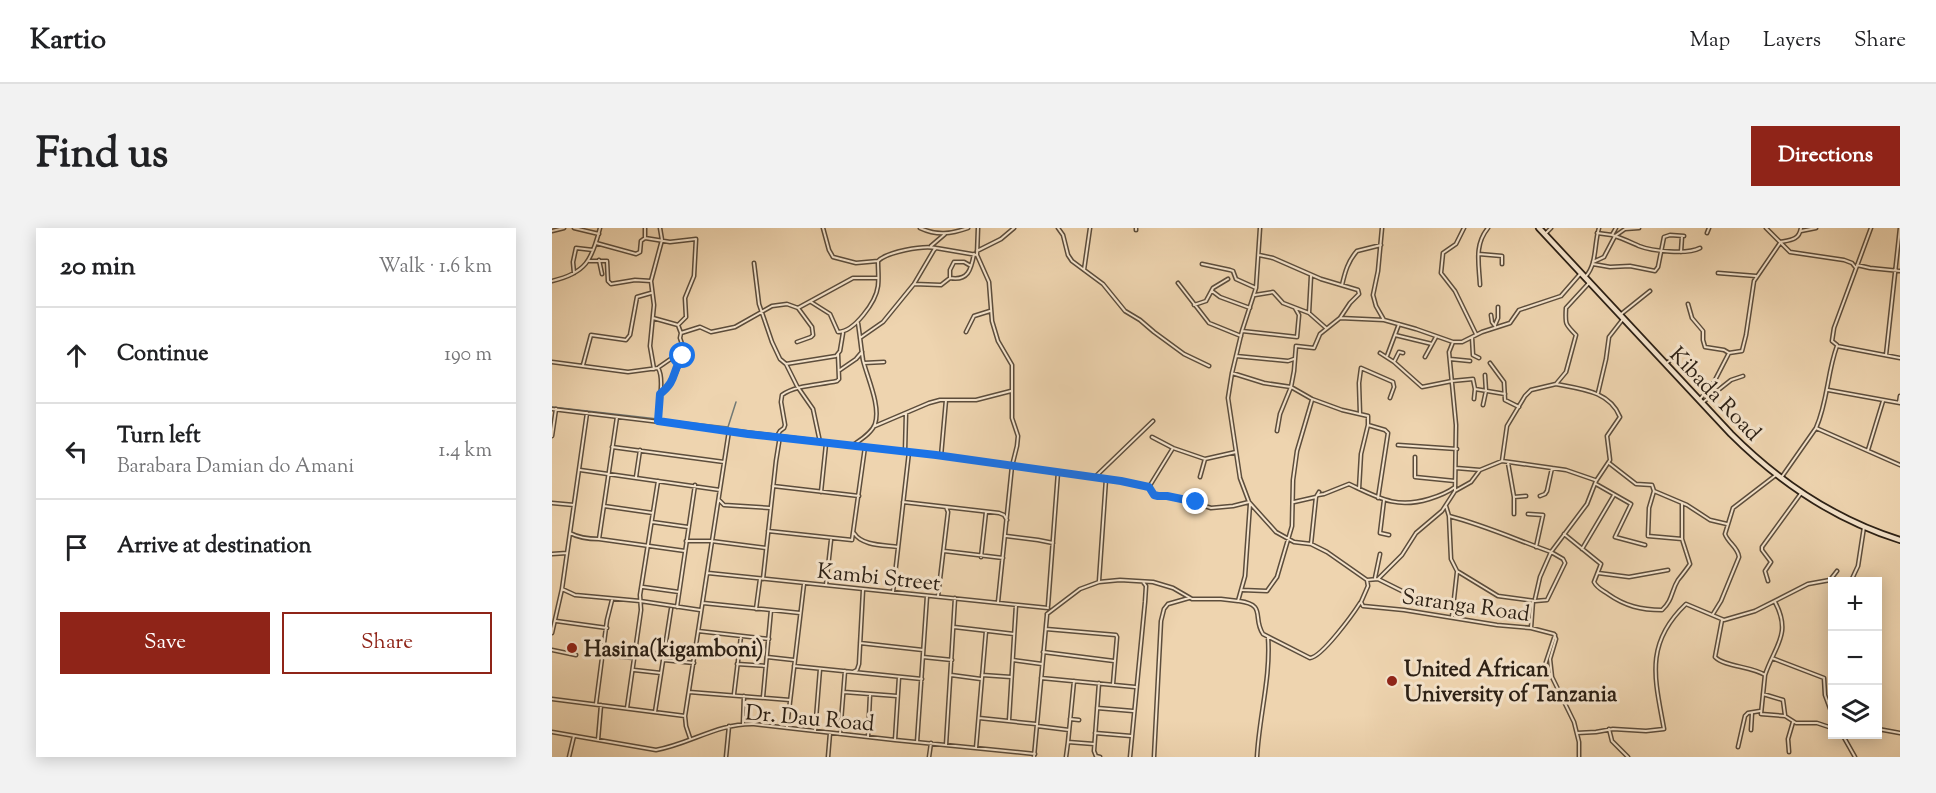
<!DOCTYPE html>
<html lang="en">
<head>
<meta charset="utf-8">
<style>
  :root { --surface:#fff; --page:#f2f2f2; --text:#202124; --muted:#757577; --line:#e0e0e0; --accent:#8f2418 }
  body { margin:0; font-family:"Sorts Mill Goudy",serif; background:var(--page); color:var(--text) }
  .controls { position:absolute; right:18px; bottom:18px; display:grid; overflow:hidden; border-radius:0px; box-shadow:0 3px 15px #0003 }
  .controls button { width:54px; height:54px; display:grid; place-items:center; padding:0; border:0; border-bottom:2px solid var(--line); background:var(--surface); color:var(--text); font:30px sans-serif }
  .stop { position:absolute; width:18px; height:18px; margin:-14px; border:4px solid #1a73e8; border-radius:50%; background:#fff }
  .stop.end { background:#1a73e8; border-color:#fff; box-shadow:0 2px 6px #0008 }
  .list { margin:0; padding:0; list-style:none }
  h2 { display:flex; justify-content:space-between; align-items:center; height:78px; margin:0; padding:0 24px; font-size:26px }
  h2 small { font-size:20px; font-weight:400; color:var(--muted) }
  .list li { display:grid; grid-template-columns:39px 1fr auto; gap:18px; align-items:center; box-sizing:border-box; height:96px; padding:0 24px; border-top:2px solid var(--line) }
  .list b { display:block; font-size:22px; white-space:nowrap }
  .list p { margin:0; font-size:20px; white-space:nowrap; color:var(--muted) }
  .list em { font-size:20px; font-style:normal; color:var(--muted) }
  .actions { display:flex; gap:12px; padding:18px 24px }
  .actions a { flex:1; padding:14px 0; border:2px solid var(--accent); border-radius:0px; text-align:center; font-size:21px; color:var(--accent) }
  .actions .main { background:var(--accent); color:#fff }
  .icon { flex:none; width:33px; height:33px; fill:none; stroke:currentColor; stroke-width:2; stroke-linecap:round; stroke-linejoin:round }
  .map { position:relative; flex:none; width:1348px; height:529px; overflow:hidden; border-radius:0px }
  header { display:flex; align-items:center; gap:36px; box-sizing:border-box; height:84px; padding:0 30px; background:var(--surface); border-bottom:2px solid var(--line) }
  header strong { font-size:28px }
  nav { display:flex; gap:33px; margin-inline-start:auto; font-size:21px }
  .intro { display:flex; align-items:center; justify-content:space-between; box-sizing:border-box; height:144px; padding:0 36px }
  h1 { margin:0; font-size:42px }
  .button { padding:15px 27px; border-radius:0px; background:var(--accent); color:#fff; font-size:21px; font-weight:700 }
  main { display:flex; gap:36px; padding:0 36px }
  aside { flex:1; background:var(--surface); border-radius:0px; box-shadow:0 3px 15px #0003 }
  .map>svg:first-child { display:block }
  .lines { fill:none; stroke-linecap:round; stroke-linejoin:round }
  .stream { stroke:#717976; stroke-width:1.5 }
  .street-casing { stroke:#5c4d3c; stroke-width:5 }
  .secondary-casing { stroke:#2c2015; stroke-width:8 }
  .street { stroke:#f4e3cb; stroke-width:2 }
  .secondary { stroke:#f4e3cb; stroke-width:4.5 }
  .route { stroke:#1a73e8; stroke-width:8 }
  .poi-dot { fill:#8f2418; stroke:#f4e3cb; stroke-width:2 }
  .labels { text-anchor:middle; stroke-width:6; stroke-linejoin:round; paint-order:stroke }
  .street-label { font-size:22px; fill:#2c2015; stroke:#f4e3cb }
  .poi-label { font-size:22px; font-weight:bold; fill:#2c2015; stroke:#f4e3cb; text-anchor:start }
</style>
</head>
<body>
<header>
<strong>Kartio</strong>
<nav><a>Map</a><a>Layers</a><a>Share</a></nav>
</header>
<div class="intro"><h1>Find us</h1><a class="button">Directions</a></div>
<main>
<aside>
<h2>20 min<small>Walk · 1.6 km</small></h2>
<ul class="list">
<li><svg class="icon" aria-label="ahead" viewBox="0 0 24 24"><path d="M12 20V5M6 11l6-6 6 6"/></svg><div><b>Continue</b></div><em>190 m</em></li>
<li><svg class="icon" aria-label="left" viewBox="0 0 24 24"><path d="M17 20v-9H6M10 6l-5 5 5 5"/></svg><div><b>Turn left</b><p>Barabara Damian do Amani</p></div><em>1.4 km</em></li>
<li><svg class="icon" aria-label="arrive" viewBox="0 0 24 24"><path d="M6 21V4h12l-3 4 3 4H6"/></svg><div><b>Arrive at destination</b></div></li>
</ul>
<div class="actions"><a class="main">Save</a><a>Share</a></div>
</aside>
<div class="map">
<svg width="1348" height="529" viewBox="0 0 1348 529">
  <rect width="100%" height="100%" fill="#eed4af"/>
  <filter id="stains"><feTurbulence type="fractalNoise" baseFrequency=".00333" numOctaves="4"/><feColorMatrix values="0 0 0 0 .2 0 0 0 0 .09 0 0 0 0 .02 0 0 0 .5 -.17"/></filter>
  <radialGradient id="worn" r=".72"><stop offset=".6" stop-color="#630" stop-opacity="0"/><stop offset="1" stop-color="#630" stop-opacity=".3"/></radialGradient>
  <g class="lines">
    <path class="stream" d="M0,179L176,199L184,174"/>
    <g class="street-casing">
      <path id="street" d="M22,0L47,6
        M93,0V10
        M271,0L277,22L281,29L304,35L326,33
        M368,0C385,8 399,6 416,0
        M426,0L425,27L437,54L440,93L446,113L460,137V190L466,208L465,218L460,238L446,374
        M506,0L511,7L516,27L520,33L551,56L573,83L588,92L602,104L632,126L657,138
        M708,0L704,60L690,103L680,145L676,170L688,250L697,274L724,304L742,314L759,316L775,324L815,352L816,358L809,374L811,378L852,382L945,397L979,400L1002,406L1004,411L998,431L1000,449L1022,494L1027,514V529
        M830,0L826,43L821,67L824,78L832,92
        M912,0L904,16L891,25L889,45L903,63L924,106
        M1214,0L1238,24L1292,32L1300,35L1304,40
        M584,2V0
        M0,3L12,0
        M1249,3L1264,0
        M1045,5L1060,7L1064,0
        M1155,5L1157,0
        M993,6L999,0
        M1060,7C1070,10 1078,14 1087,18C1100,23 1135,27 1148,20
        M1228,14C1239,12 1247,12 1249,0
        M44,15L84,26L88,24L89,13L93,10L118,14L144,11L142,48L133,70L134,89L126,97L129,105
        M379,18L393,6
        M425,23L449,11L462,0
        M1129,24L1130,8
        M927,26L950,28V36
        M707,27L721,30L769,51L806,62L807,66L798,75L788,90
        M47,32L50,46
        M37,33H55L56,53L59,56L83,52L99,53
        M1041,34L1052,29L1063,8L1073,1L1087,0
        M202,35L207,76L220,114L228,131L234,136L245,158L261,181L268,214
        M650,36L678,42L681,43L684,51L704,60
        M1041,36L1058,39L1078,38L1103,43L1106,39L1112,9L1118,7L1132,8
        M1305,37L1318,40L1348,43
        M532,42L538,0
        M22,45L21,34L24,20L41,22
        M1166,45L1204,48
        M759,48L757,85L774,100
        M1034,48C1045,36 1042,16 1047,0
        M398,50V42L402,34H412L419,38
        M0,53C34,45 40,32 48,0
        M626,55L657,95L689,108
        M362,56L389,57L398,50C416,53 419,42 422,26
        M790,57C793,44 796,33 805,23L829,17
        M928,57C927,36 922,17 936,0
        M660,63L668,69L698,80
        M703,67L721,64L731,75L757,85
        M259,74L278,86L286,104C302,104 324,74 326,58C327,50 326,42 326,33C335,24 371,17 384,20
        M1136,76L1140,90L1151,103V112L1153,119L1172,122L1177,125
        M642,77L654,73L661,60L676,51
        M246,80L301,50H326
        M939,87L940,94L943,98
        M1068,87L1098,63
        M101,90L126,97
        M943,97L946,90V79
        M690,103L745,109L747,87L743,80
        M414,104L422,88L438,83
        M843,107L880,116
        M920,109L921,127L927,130
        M308,110L331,94L362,56L382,22L384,20L425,27
        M901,114L897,124L904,197L903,263
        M1285,117L1280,113L1282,100L1319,0
        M828,125L842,134L870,159L900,153L921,151L923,161L922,171
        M1334,127L1348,0
        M684,128L736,133L742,131
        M835,128L847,96
        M873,129L884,109
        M898,131L918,133
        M0,134L76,144L106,140C113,151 106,179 106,193
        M842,134L847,124L851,125
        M312,135L332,134
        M938,135L952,154L953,172L967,179
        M234,136L284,128L288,123L291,105
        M1113,136L1123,129L1125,126
        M31,137L39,107L74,112L78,107L85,69L99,65
        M107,139L120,130L131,128
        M102,141L98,118L102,77L99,53L110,12L108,0
        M288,142L304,131L310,124
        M680,145L712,155L739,159L728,186L725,203
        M923,161L953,166
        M1276,162L1348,175
        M1046,165L1054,131L1057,109L1071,91
        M108,166C124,154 123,142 133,125L128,110L129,105L148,99L159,104L183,99L220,78L235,76L246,80L260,99L261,107L259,109L245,114
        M1148,171L1162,154L1177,125L1190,123L1194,107L1202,53L1228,15
        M1150,175L1179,152L1191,148
        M1347,175L1348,168
        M931,177L934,163L933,147
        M0,181L384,227L569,253L597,259L603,268L623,269L659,280L681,278L697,274
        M808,186L807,155L809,140L841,154L842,159L838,170
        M323,198L377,175L388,172H424L459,163
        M1264,200L1348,237
        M0,208L4,181
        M225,208L228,203L232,200L233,197L229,174L230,167C243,157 268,157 285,153L287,151L286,126
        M600,209L621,220L653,231L684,224
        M846,217L905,221
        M300,218C308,212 320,205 323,196C329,178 315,149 311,132C309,120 308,108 306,95
        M60,219L172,234
        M1316,222L1331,173
        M353,224L354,185
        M389,228L394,172
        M863,229V249L903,253
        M950,233L955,198L973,168L979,162L1004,156L1014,144L1024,107C1013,96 1013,96 1014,80L1037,55
        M950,233L1014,242L1043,252
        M956,235L962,269L974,268
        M1057,235L1084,256L1100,257L1102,263L1135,277L1158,292L1175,296
        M904,240L928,242
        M28,242L168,262
        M84,249L88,222
        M543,249L601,193
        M648,249L653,231
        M1229,250L1264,200C1276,173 1275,145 1285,118L1348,130
        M1044,256L1079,276L1063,309L1093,317
        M221,258L307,268
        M597,259L621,220
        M807,261L809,226L816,197
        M1102,263L1097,280L1096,308L1130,311
        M269,264L274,216
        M766,267L772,266L797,256C827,270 844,281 877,271C887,268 895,265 903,259
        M988,268L993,266L995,263L1000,240
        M962,269V286
        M826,270L836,205L833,202L816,197V188L790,182L760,171L739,159L742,143L744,118L762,120L768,106L788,90L832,92L864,101L901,114H910L930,104L958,95L967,82L1009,68L1029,45
        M167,272L172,277L218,280
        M832,272L828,305L837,307
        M351,274L447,285L452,287L455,292
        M742,274L764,269L767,264
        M0,275L22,277
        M52,278L101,285
        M894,278L897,288L899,331L905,343L946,368L983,373L995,372L1013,335L1011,331L999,324L1035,276L1044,253L1058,232L1055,208L1068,189C1058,163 1029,161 1004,156
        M976,286L991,287L984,319
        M897,288C932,297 965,312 999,324L988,349L983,371
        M100,294L136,299
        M216,303L300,312L313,219
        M18,305C27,310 37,311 47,311L133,323
        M302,305C310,318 332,317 346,319
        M1012,306L1049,336L1042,354C1045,360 1050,362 1056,366C1073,378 1089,382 1110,382C1121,372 1119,363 1126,352C1130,347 1134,342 1138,336L1130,311V275
        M454,308L486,312L501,315
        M47,311L65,189
        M134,313H159L214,320
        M759,316L764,269
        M1030,321L1062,267
        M392,323L451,330
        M0,326L15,325
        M429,329L434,284
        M156,345L496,380
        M1046,345L1077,349L1116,342
        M823,350L828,326
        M211,351L224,233L228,208
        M826,351L864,370
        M815,352L826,351L850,327L864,305L890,283L903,263L919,254L928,242L950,233
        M547,353L554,251
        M1216,353L1213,343L1219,334L1210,322V319L1250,264
        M1299,353L1306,338L1312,299
        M274,357L279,312
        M91,359L127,364
        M10,361L23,367L88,373L148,382
        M690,362L715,363L725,349L740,298L741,252L745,223L760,172
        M341,364L357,224
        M386,368L396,284L394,279
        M687,373C715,377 700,389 711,406L758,430C770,429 801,386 808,375
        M151,375L248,385
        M496,378L506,244
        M125,379L143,257
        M204,381L208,351
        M495,386L528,361L547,354L568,352L601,354L621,360L640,371H669L686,373L693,348L698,276
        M1161,386L1169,373L1187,329C1186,319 1176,315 1173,306L1181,280L1224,247
        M900,389L905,344
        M1170,392L1163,429C1173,439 1199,438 1213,447L1209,486L1233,488L1244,495H1265L1280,500
        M4,393L55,400
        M402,399L462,406
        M979,400L981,373
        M494,401L564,407L565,409L561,456
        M146,403L217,411
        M0,405L10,361L35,185
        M308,415L371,422
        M0,422L24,427
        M85,422L112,427
        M491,424L562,433
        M52,427L82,430
        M215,429L242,432
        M371,429L400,432
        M1220,430L1272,450L1273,467L1280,486
        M112,432L142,435
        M461,432L490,436
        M185,436L214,438
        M242,438L301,444L305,442L307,436L311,362
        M992,440L1003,407
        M82,442L109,445
        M301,444L370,451
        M399,447L429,451
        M430,447L459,449
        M1213,447C1223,417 1240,406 1223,374
        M489,450L583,459
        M522,453L516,514L542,516
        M547,455L542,523L544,528L548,529
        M137,464L238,472
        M292,464L345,468
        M182,466L189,408
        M1211,466L1231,472L1233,487
        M211,469L219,382
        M0,471L133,488
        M44,476L55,392L60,372
        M75,480L89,382L88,367L106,253
        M545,480L581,483
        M103,484L119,381
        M427,490L484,496
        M518,491L527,492
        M457,492L464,377
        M191,496L192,468
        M485,498L517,502
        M235,499L252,356
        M1057,501L1060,513L1076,529
        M1326,501L1348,505
        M1199,502L1200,485
        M263,503L268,441
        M0,504L104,522C138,516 166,495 202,496L343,512L483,526
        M543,505L579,508
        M1025,505L1044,504L1061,501L1094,503L1112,501C1103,451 1092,416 1134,376L1172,392L1203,383L1256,356L1278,352L1285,343
        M288,506L293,443
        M1290,506L1303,529
        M316,509L318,467
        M138,510L134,498L133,488L177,203
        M46,512L49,477
        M343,512L347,449
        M365,514L375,368
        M394,517L403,370
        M1186,519L1193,488L1196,485L1208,483
        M424,520L434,403
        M1237,524L1236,511L1241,494
        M17,529L22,508
        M174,529L177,498
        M276,529L278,505
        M377,529L379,515
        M482,529L495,387
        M514,529L516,514
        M578,529L593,374L594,358L591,354
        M602,529L609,393L612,381L616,376L637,370
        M705,529C707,489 719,449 716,409"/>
    </g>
    <g class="secondary-casing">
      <path id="secondary" d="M987,0L1179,206C1226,253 1284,292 1348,312"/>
    </g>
    <use href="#street" class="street"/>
    <use href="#secondary" class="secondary"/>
  </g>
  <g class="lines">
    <path class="route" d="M131,128C119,144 126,152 108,166L106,193L196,206L384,227L569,253L597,259L602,267L606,268H615L644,274"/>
  </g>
  <g class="poi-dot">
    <circle cx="20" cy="420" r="6"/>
    <circle cx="840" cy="453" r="6"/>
  </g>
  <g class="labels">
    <g class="street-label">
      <text transform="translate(1164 165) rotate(46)" y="8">Kibada Road</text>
      <text transform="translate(327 348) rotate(6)" y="8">Kambi Street</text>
      <text transform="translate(914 376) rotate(8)" y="8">Saranga Road</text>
      <text transform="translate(258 489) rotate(5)" y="8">Dr. Dau Road</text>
    </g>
    <g class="poi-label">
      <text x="32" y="428">Hasina(kigamboni)</text>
      <text x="852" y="448">United African<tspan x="852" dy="25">University of Tanzania</tspan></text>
    </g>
  </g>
  <rect width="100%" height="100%" filter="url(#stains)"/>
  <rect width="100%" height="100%" fill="url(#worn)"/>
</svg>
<div class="controls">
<button>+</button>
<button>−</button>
<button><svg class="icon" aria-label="layers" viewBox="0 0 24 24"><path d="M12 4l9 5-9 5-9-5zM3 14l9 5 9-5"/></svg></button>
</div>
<div class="stop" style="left:131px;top:128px"></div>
<div class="stop end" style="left:644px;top:274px"></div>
</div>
</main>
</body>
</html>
